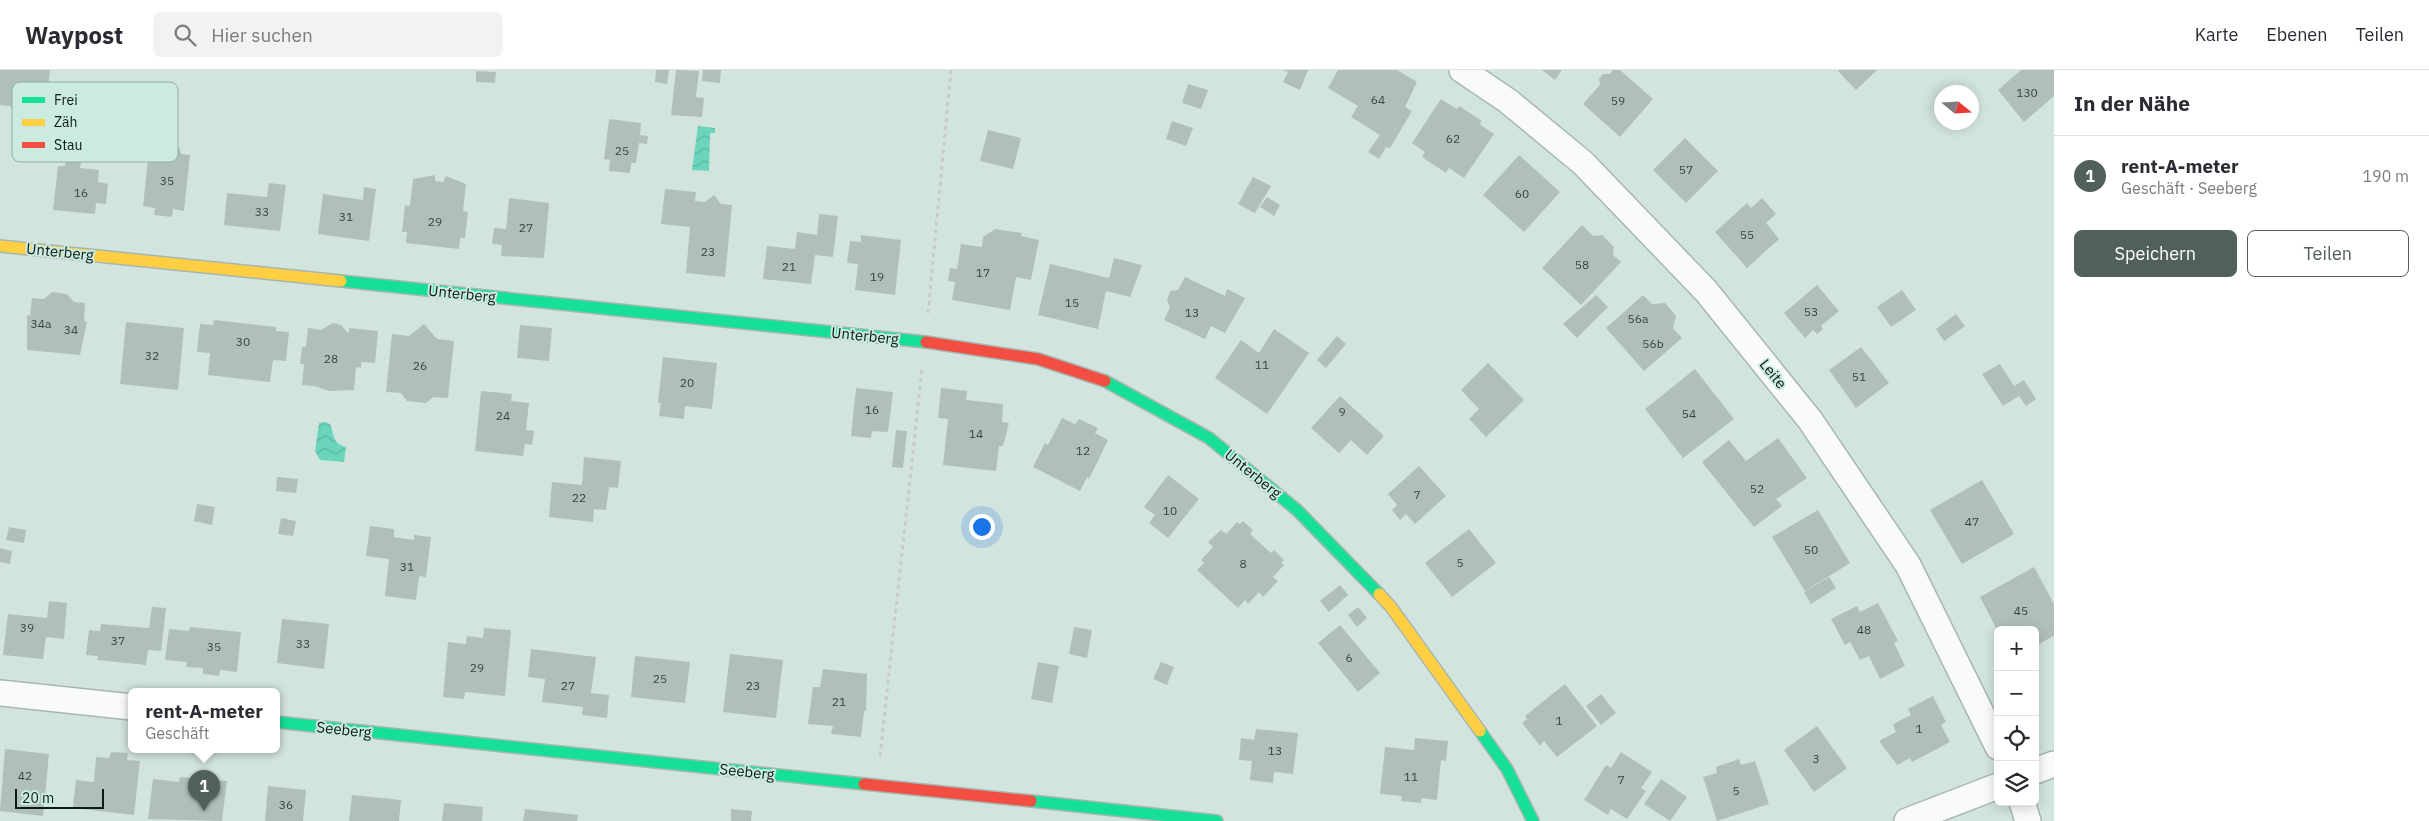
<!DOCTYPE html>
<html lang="de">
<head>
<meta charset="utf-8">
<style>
  :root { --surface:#fff; --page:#f2f2f3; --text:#2b2b33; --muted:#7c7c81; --line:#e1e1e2; --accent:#52605c }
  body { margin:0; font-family:"IBM Plex Sans",sans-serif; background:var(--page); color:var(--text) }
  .controls { position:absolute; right:15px; bottom:15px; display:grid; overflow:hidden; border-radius:8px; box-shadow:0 2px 12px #0003 }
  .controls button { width:45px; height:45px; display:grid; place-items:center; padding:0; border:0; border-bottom:1px solid var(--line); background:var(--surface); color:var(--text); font:25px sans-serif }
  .compass { position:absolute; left:1934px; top:15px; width:45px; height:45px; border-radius:50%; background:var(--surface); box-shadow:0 2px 12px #0003; rotate:108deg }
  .scale { position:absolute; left:15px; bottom:12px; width:89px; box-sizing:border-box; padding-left:5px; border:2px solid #0d1916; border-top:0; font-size:14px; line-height:18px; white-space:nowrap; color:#0d1916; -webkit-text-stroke:4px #cbebe1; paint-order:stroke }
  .you { position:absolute; left:981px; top:456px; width:18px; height:18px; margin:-12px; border:4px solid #fff; border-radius:50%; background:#1a73e8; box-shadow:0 0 0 8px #1a73e833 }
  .badge { display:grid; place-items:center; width:32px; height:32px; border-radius:50%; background:var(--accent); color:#fff; font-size:16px; font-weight:700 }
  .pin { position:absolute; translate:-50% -41px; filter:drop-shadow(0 1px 2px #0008) }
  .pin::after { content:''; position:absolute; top:26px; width:18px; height:15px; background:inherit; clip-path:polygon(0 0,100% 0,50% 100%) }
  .popup { position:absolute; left:128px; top:618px; width:152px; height:65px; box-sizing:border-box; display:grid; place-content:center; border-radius:8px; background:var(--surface); filter:drop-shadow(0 1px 4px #0005); font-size:16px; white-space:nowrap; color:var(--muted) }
  .popup b { font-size:19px; color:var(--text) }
  .popup::after { content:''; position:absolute; left:50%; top:100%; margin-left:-10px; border:10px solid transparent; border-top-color:var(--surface) }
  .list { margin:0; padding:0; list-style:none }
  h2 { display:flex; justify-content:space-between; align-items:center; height:65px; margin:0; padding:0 20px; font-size:21px }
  h2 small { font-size:16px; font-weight:400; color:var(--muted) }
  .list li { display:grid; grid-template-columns:32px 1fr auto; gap:15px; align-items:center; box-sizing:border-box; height:80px; padding:0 20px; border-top:1px solid var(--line) }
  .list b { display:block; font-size:19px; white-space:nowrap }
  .list p { margin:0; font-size:16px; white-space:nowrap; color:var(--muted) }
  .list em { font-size:16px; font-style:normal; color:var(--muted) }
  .actions { display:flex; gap:10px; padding:15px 20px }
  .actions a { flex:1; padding:11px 0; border:1px solid var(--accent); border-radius:8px; text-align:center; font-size:18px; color:var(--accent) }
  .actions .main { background:var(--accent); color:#fff }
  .icon { flex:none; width:28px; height:28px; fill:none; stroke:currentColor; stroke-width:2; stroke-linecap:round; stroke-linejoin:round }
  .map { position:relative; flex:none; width:2054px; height:751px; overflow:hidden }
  header { display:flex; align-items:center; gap:30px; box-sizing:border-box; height:70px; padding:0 25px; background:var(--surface); border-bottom:1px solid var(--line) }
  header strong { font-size:24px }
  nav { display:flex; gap:28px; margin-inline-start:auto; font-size:18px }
  .search { width:350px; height:45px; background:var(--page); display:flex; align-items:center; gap:12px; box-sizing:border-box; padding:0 18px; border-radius:8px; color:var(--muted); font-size:19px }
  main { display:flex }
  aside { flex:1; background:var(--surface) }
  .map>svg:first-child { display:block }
  .water { fill:url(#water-waves) }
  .building { fill:#b1bfba }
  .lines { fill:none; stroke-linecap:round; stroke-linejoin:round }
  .street-casing { stroke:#a8b6b1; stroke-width:28 }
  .fast-casing { stroke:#a8b6b1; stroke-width:14 }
  .slow-casing { stroke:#a8b6b1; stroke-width:14 }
  .jam-casing { stroke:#a8b6b1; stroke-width:14 }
  .path { stroke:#c7cbca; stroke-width:3; stroke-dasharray:4 4; stroke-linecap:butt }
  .street { stroke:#f8fbfa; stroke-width:25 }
  .fast { stroke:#16e098; stroke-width:11 }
  .slow { stroke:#ffcf43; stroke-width:11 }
  .jam { stroke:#f24e42; stroke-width:11 }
  .labels { text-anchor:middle; stroke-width:4; stroke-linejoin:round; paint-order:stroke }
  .number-label { font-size:12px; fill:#36423f }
  .street-label { font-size:15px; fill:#0d1916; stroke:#cbebe1 }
  .key { fill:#cbebe1; stroke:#92aca4; stroke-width:1 }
  .key-label { font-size:14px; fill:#0d1916 }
</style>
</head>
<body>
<header>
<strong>Waypost</strong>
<div class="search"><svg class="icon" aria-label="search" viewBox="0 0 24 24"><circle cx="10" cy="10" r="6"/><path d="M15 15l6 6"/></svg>Hier suchen</div>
<nav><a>Karte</a><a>Ebenen</a><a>Teilen</a></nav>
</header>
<main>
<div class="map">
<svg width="2054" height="751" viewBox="0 0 2054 751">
  <defs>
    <pattern id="water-waves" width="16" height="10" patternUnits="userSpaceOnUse" patternTransform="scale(1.25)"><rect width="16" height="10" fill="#6bd5bc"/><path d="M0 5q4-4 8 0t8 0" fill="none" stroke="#5cb6a1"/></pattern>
  </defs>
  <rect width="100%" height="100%" fill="#d2e4de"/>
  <path class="water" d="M698,56L715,58V63H710L709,101L692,100Z
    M325,352L330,354C334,363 332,374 346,377L344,392L320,390L315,381L319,353Z"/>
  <path class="building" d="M0,0H50L47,26L43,25L41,39H12L10,36L0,35Z
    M656,0H669L667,14L655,12Z
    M676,0L699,1L696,27L704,28L702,47L671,45Z
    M703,0H721L720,13L702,11Z
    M1282,0H1308L1300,20L1283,12L1288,2Z
    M1338,0H1397L1417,12L1405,37L1412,41L1390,78L1386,77L1379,89L1368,82L1380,65L1351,47L1358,36L1328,18Z
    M1542,0H1562L1555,10Z
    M1613,0H1620L1653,29L1620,67L1583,34L1600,15L1599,9L1603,4H1610Z
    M1839,0H1877L1856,20L1838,1Z
    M2021,0H2054V26L2024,52L1998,20Z
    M476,1L496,2L495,13L476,12Z
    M1188,14L1208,20L1201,39L1182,33Z
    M1441,29L1457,39L1459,36L1482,51L1479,54L1494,64L1464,108L1449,98L1446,103L1422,87L1425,82L1412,73Z
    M609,49L641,53L640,65L648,66L647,74L639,73L636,93H631L630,103L609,101L610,90L604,89Z
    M1172,51L1193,58L1186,76L1166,69Z
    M988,60L1021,68L1013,99L980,91Z
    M1685,68L1718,101L1686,133L1653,100Z
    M179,77L181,84L190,85L184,141L173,139L172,147L154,145L155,138L143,136L149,81L159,82Z
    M66,85L82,87L80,98L99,100L98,112L108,114L106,134L96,133L95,144L53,140L58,96H65Z
    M1519,85L1560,122L1524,162L1483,125Z
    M435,105V111L443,112L446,106L466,114L463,141L468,142L465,168H460L459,179L406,173L407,162H402L405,135L410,136L413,109Z
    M1253,107L1271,116L1255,143L1238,134Z
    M269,113L286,115L280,161L224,155L227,123L267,127Z
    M364,117L376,119L369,171L318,164L323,124L363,130Z
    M665,119L696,122L695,131L705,132L714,125L721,134L732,135L725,207L686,203L690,157L661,154Z
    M1267,127L1280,135L1274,146L1260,137Z
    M509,128L549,133L544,188L501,186L502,175L492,174L494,158L506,159Z
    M1762,128L1776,144L1766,153L1779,169L1747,198L1715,162L1747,133L1751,138Z
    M819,144L838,146L833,187L815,185L811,214L763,209L767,176L795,179L797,162L817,165Z
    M1582,155L1593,166L1602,165L1614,177L1613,185L1621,192L1581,235L1542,198Z
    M995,159L1022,163L1021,166L1039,170L1031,210L1016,207L1010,240L952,230L955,212L948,211L950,198L957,199L961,174L982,177L983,167Z
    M861,165L901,170L895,225L855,220L858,194L847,193L850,171L861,172Z
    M1114,188L1142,195L1130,227L1106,221L1098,259L1038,245L1050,194L1109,208Z
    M1185,207L1225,226L1227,219L1245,228L1225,263L1211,256L1205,269L1164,250L1170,237L1167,230L1170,221L1178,220Z
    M1817,215L1839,241L1821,256L1823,259L1817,264L1813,260L1805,268L1784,243Z
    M1902,220L1916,240L1891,257L1877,237Z
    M52,222L67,224L74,232L85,233L84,251L87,252L80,285L27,280V245L30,246L32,228L44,229Z
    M1596,225L1608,237L1577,268L1563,254Z
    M1643,225L1652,234L1665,233L1676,246L1673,258L1682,268L1644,301L1606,258Z
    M1956,244L1965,256L1944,271L1936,259Z
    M214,250L276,257V261L289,262L286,291L273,290L270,312L208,305L210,283L197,282L200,254L213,255Z
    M126,252L184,258L178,320L120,314Z
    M333,253L341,255L347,262H349V258L378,261L375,293L361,292V298L356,297L354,320L329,321L315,316L302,315L304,294H300L302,277H306L308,258L321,260Z
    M424,254L437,269L454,271L448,328L433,327L426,333L407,331L401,323L386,322L392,264L409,266Z
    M520,255L552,258L549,291L517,288Z
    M1274,259L1309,283L1267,344L1215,308L1241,270L1259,283Z
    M1337,266L1346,274L1326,298L1317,290Z
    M1861,277L1889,313L1856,338L1829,300Z
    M663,287L717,293L712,339L685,336L684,349L659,346L661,333H658Z
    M1488,293L1524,330L1486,367L1469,349L1479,339L1461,320Z
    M2000,294L2014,316L2024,310L2036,329L2026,336L2019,326L2003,336L1982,304Z
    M1695,299L1734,349L1683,388L1645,339Z
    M856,318L893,322L888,362L872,361L871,368L851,366Z
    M941,318L967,321L966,330L1003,334L1002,352L1009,353L1003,376H999L996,401L943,395L948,349L938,348Z
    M481,321L512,324L511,331L529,333L526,360L534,361L532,375L525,374L523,386L475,381Z
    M1340,326L1384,366L1367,385L1351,370L1339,383L1311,358Z
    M1062,348L1075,354L1079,349L1098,358L1095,363L1108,370L1089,409L1087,407L1080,421L1033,397L1045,373L1048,375Z
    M896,360L907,361L903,398L892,397Z
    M1778,368L1807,408L1776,429L1782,436L1754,457L1702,392L1729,370L1746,391Z
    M584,387L621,391L618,418L609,417L606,440L594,439L593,452L549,447L552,412L582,415Z
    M1419,396L1446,426L1415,454L1406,444L1400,450L1392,440L1397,435L1388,424Z
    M1168,405L1199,429L1168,468L1149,453L1155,445L1144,437Z
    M277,407L298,409L296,423L276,421Z
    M1982,410L2014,464L1962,494L1930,440Z
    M197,434L215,437L212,455L194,451Z
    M1818,440L1850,493L1805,521L1772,467Z
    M281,448L296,451L293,466L278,464Z
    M1243,451L1253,460L1250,464L1271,483L1274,480L1284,490L1281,493L1284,495L1273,507L1278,511L1263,527L1259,522L1248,534L1245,530L1238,538L1197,500L1204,493L1201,490L1213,477L1208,472L1221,460L1226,464L1237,452L1240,454Z
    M370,456L394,459V467L414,470V465L431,467L426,507L419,506L416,530L385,526L389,489L366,486Z
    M9,457L26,460L24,473L6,470Z
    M1469,459L1496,493L1452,527L1425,493Z
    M0,478L12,481L10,494L0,492Z
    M2034,497L2054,534V566L2035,576V560H1997L1980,527Z
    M1829,507L1836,518L1811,534L1804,522Z
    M1340,515L1348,525L1329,542L1320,531Z
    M49,531L67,533L64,569L46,567L43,589L3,585L8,544L47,548Z
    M1878,533L1898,571L1894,573L1905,596L1880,609L1869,586L1860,590L1850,572L1845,575L1831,549L1857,536L1860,542Z
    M152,537L166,538L161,581L148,580L146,595L97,590L98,586L86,585L89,560L100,561L101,554L149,558Z
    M1358,537L1367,548L1357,557L1348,545Z
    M282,549L329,554L324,599L277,593Z
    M1340,555L1380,603L1358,622L1318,573Z
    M190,557L241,562L237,602L220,600L219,606L203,604V598L186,597L187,592L165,590L169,559L189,561Z
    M1074,557L1092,560L1087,588L1069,584Z
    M484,558L511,560L505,626L465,622L464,629L443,627L448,572L466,574L467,566L483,568Z
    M531,579L596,587L591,623L609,625L607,648L582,645L583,637L542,632L545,609L528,607Z
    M730,584L783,590L776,648L723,642Z
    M635,586L690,592L685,633L631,627Z
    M1038,592L1059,596L1052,633L1031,629Z
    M1161,592L1174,597L1167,615L1153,609Z
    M823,599L867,604L866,641H864L861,667L831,664L833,656L808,654L813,617H820Z
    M1565,614L1597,656L1557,687L1544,671L1540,676L1522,653L1527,649L1525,646Z
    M1601,624L1616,643L1601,655L1586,636Z
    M1933,626L1946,652L1941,655L1950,672L1912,692L1910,688L1897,695L1879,671L1896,662L1893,654L1911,645L1908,639Z
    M1817,656L1847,698L1814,722L1784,680Z
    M1256,659L1298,663L1293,704L1274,702L1273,713L1250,710L1252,691L1239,690L1241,668L1254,670Z
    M1415,668L1448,671L1446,691L1441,690L1437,730L1421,728V733L1401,731L1402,726L1380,724L1385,677L1414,680Z
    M5,679L49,684L43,746L0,741Z
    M111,682L128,683L127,690L140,691L134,745L73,738L76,710L94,712L96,687L109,688Z
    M1621,682L1652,702L1641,718L1646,721L1627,749L1611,739L1608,745L1584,730L1606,695L1611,698Z
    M1739,689L1741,695L1755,691L1769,734L1717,751L1703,707L1717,703L1716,697Z
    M180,707L227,711L222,751L148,749L153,709L179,712Z
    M1661,709L1687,727L1670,751L1644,734Z
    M268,716L306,720L303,751H265Z
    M352,725L401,730L399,751H349Z
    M444,733L483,737L482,751H442Z
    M525,739L578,745L577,751H523Z
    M731,739L752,741L751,751H731Z"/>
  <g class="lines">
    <g class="street-casing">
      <path id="street" d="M1462,0L1508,31L1583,93L1706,221L1810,350L1908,495L1998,677
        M0,623L132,637
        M2035,701L2054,694
        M2022,732L2028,751
        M1907,751L1998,716"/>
    </g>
    <g class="fast-casing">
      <path id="fast" d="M341,211L926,272
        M1105,311L1209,368L1297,440L1379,524
        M276,652L864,714
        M1480,661L1507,699L1533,751
        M1031,731L1217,751"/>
    </g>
    <g class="slow-casing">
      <path id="slow" d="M0,176L341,211
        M1379,524L1391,537L1480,661"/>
    </g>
    <g class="jam-casing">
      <path id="jam" d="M926,272L1038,289L1105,311
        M864,714L1031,731"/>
    </g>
    <path class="path" d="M928,243L951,0
      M880,686L922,299"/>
    <use href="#street" class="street"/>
    <use href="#fast" class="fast"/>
    <use href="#slow" class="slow"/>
    <use href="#jam" class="jam"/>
  </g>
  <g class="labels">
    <g class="number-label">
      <text x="2027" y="27">130</text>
      <text x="1378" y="34">64</text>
      <text x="1618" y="35">59</text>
      <text x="1453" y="73">62</text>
      <text x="622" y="85">25</text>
      <text x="1686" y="104">57</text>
      <text x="167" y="115">35</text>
      <text x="81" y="127">16</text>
      <text x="1522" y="128">60</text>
      <text x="262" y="146">33</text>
      <text x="346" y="151">31</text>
      <text x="435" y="156">29</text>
      <text x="526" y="162">27</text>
      <text x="1747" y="169">55</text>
      <text x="708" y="186">23</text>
      <text x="1582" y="199">58</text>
      <text x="789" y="201">21</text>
      <text x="983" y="207">17</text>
      <text x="877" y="211">19</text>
      <text x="1072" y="237">15</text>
      <text x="1811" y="246">53</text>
      <text x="1192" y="247">13</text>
      <text x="1638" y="253">56a</text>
      <text x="41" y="258">34a</text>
      <text x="71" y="264">34</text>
      <text x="243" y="276">30</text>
      <text x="1653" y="278">56b</text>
      <text x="152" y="290">32</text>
      <text x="331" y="293">28</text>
      <text x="1262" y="299">11</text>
      <text x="420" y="300">26</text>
      <text x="1859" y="311">51</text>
      <text x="687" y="317">20</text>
      <text x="872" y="344">16</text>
      <text x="1342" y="346">9</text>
      <text x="1689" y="348">54</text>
      <text x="503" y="350">24</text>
      <text x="976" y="368">14</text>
      <text x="1083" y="385">12</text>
      <text x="1757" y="423">52</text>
      <text x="1417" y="429">7</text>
      <text x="579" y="432">22</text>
      <text x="1170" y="445">10</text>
      <text x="1972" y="456">47</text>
      <text x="1811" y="484">50</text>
      <text x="1460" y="497">5</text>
      <text x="1243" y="498">8</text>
      <text x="407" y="501">31</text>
      <text x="2021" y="545">45</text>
      <text x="27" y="562">39</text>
      <text x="1864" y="564">48</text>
      <text x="118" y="575">37</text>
      <text x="303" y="578">33</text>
      <text x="214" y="581">35</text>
      <text x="1349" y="592">6</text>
      <text x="477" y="602">29</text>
      <text x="660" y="613">25</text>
      <text x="568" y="620">27</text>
      <text x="753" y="620">23</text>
      <text x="839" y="636">21</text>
      <text x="1559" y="655">1</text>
      <text x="1919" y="663">1</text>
      <text x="1275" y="685">13</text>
      <text x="1816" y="693">3</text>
      <text x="25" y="710">42</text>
      <text x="1411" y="711">11</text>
      <text x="1621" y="714">7</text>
      <text x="1736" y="725">5</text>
      <text x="286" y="739">36</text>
    </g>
    <g class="street-label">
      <text transform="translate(60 182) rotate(6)" y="5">Unterberg</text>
      <text transform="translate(462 224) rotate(6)" y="5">Unterberg</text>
      <text transform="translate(865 266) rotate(6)" y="5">Unterberg</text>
      <text transform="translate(1773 304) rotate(51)" y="5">Leite</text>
      <text transform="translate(1253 404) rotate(39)" y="5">Unterberg</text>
      <text transform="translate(344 660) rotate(6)" y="5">Seeberg</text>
      <text transform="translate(747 702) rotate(6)" y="5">Seeberg</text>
    </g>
  </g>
  <rect x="12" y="12" width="166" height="80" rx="8" class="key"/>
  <rect x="22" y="27" width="23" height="6" fill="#16e098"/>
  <rect x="22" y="49" width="23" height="7" fill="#ffcf43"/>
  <rect x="22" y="72" width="23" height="6" fill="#f24e42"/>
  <g class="key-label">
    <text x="54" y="35">Frei</text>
    <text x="54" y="57">Zäh</text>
    <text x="54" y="80">Stau</text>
  </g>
</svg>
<div class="controls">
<button>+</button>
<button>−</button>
<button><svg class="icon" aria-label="locate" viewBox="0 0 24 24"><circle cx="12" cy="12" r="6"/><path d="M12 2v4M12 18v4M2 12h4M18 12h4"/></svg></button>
<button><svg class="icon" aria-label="layers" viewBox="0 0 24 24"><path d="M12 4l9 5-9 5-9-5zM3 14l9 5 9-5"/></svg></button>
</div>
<svg class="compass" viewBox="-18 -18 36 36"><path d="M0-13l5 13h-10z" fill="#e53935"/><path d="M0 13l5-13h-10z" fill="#7c7c81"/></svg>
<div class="scale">20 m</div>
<div class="you"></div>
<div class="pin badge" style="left:204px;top:741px">1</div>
<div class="popup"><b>rent-A-meter</b>Geschäft</div>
</div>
<aside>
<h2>In der Nähe<small></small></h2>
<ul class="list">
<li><span class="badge">1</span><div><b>rent-A-meter</b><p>Geschäft · Seeberg</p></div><em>190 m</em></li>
</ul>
<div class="actions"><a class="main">Speichern</a><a>Teilen</a></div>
</aside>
</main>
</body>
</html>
